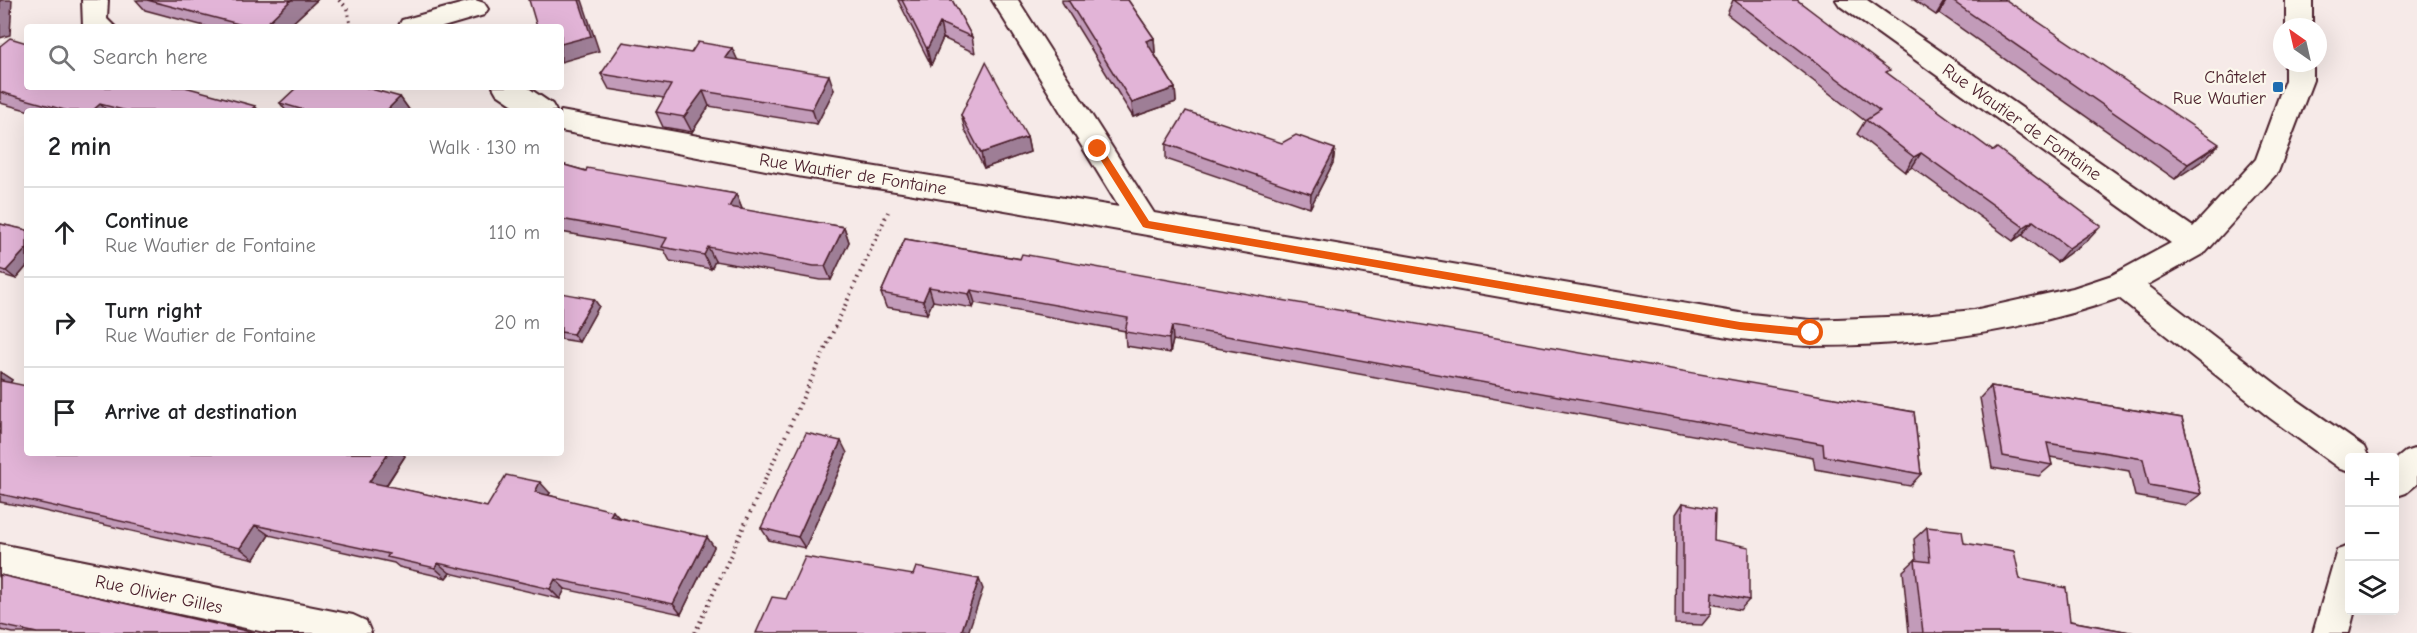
<!DOCTYPE html>
<html lang="en">
<head>
<meta charset="utf-8">
<style>
  :root { --surface:#fff; --page:#f6f6f6; --text:#202124; --muted:#757577; --line:#e0e0e0 }
  body { margin:0; font-family:"Comic Neue",sans-serif; background:var(--page); color:var(--text) }
  .controls { position:absolute; right:18px; bottom:18px; display:grid; overflow:hidden; border-radius:6px; box-shadow:0 6px 24px #0002 }
  .controls button { width:54px; height:54px; display:grid; place-items:center; padding:0; border:0; border-bottom:2px solid var(--line); background:var(--surface); color:var(--text); font:30px sans-serif }
  .compass { position:absolute; left:2273px; top:18px; width:54px; height:54px; border-radius:50%; background:var(--surface); box-shadow:0 6px 24px #0002; rotate:326deg }
  .stop { position:absolute; width:18px; height:18px; margin:-14px; border:4px solid #ea580c; border-radius:50%; background:#fff }
  .stop.end { background:#ea580c; border-color:#fff; box-shadow:0 2px 6px #0008 }
  .list { margin:0; padding:0; list-style:none }
  h2 { display:flex; justify-content:space-between; align-items:center; height:78px; margin:0; padding:0 24px; font-size:26px }
  h2 small { font-size:20px; font-weight:400; color:var(--muted) }
  .list li { display:grid; grid-template-columns:39px 1fr auto; gap:18px; align-items:center; box-sizing:border-box; height:90px; padding:0 24px; border-top:2px solid var(--line) }
  .list b { display:block; font-size:22px; white-space:nowrap }
  .list p { margin:0; font-size:20px; white-space:nowrap; color:var(--muted) }
  .list em { font-size:20px; font-style:normal; color:var(--muted) }
  .icon { flex:none; width:33px; height:33px; fill:none; stroke:currentColor; stroke-width:2; stroke-linecap:round; stroke-linejoin:round }
  .map { position:relative; flex:none; width:2417px; height:633px; overflow:hidden }
  .search { position:absolute; background:var(--surface); box-shadow:0 6px 24px #0002; left:24px; top:24px; width:540px; height:66px; display:flex; align-items:center; gap:15px; box-sizing:border-box; padding:0 21px; border-radius:6px; color:var(--muted); font-size:22px }
  .panel { position:absolute; background:var(--surface); box-shadow:0 6px 24px #0002; left:24px; top:108px; width:540px; height:348px; border-radius:6px }
  .map>svg:first-child { display:block }
  .lines { fill:none; stroke-linecap:round; stroke-linejoin:round }
  .minor-casing { stroke:#4a1f2b; stroke-width:4 }
  .path { stroke:#4a1f2b; stroke-width:4; stroke-dasharray:1.5 4.5; stroke-linecap:butt }
  .minor { fill:#fbf7ec; fill-rule:evenodd }
  .wall { fill:#c29bb9; stroke:#4a1f2b; stroke-width:1.5 }
  .shaded-wall { fill:#9e7e96; stroke:#4a1f2b; stroke-width:1.5 }
  .building { fill:#e2b4d7; stroke:#4a1f2b; stroke-width:1.5 }
  .route { fill:#ea580c }
  .poi-dot { fill:#1f6fb2; stroke:#fbf7ec; stroke-width:2 }
  .labels { text-anchor:middle; stroke-width:4.5; stroke-linejoin:round; paint-order:stroke }
  .poi-label { font-size:18px; fill:#4a1f2b; stroke:#fbf7ec; text-anchor:end }
  .street-label { font-size:18px; fill:#4a1f2b; stroke:#fbf7ec }
</style>
</head>
<body>
<div class="map">
<svg width="2417" height="633" viewBox="0 0 2417 633">
  <rect width="100%" height="100%" fill="#f6eae8"/>
  <filter id="ink" filterUnits="userSpaceOnUse"><feTurbulence type="fractalNoise" baseFrequency=".0167" numOctaves="2"/><feDisplacementMap in="SourceGraphic" scale="12" xChannelSelector="R" yChannelSelector="G"/><feConvolveMatrix kernelMatrix="1 2 1 2 8 2 1 2 1" color-interpolation-filters="sRGB"/></filter>
  <g filter="url(#ink)">
    <g class="lines">
      <g class="minor-casing">
        <path id="minor" d="M82,0H108L107,19L115,27H83Z
          M475,0L484,3L488,9L484,15L443,27H398L402,20Z
          M992,0H1018L1154,213L1740,313L1811,320L1912,316L1974,310L2073,288L2112,275L2171,243L1840,6L1836,0H1867L2193,227L2256,159L2285,80V63H2313V80L2278,172L2206,252L2147,285L2294,398L2364,447L2369,458H2350V472L2340,469L2270,418L2119,298C2020,333 1917,346 1813,346C1789,346 1764,341 1740,339L902,192L803,177L561,131V111L803,155L1119,207Z
          M2286,0H2312V27H2286Z
          M493,87H527L552,104L556,111H522L497,94Z
          M2417,448V484L2406,493L2394,497V461L2405,452Z
          M0,544L353,615L366,621L371,633H269L0,576Z
          M2350,546V610H2355L2349,633H2313L2337,550Z"/>
      </g>
      <path class="path" d="M339,0L347,8L351,27
        M695,633L888,212"/>
      <use href="#minor" class="minor"/>
    </g>
    <path class="wall" d="M136,0H317L288,27H208L145,10Z
      M898,0H952L972,37L975,53L943,38L931,65Z
      M1062,0H1128L1154,38L1155,53H1154L1175,88L1176,102L1133,117L1062,2Z
      M1733,0H1797L2089,239L2057,262L2022,235L2013,241L1912,167L1905,172L1857,134L1865,121L1727,14Z
      M1914,0H2006L2205,159L2175,179L1939,13L1936,15Z
      M0,46L259,111H30L0,103Z
      M732,48L737,60L834,90L817,124L709,106L692,132L663,127L656,112L664,98L609,89L601,74L691,53Z
      M400,97L410,111H286L280,103Z
      M961,115L1027,137L1030,152L984,168L965,130Z
      M1282,143L1335,149L1333,163L1310,208L1166,159V144Z
      M561,164L586,171L736,194L742,209V210L844,227L849,242L831,280H820L715,261L711,269L670,261L664,250L561,232Z
      M0,224L27,230V266L16,279L0,274Z
      M905,239L1914,412L1921,474L1910,486L1815,469L1813,457L1173,340L1170,353L1126,346L1125,331L975,303L973,308L933,301L927,314L886,307L881,293Z
      M561,293L599,306L579,342L561,339Z
      M0,372L12,380L10,383L27,453H402L405,456L386,486L487,507L550,493L549,495L714,547L681,614L565,589L560,599L450,573L446,578L399,567L394,563L269,535L254,559L22,506L0,502Z
      M1991,386L2182,418L2201,494L2186,505L2135,496L2129,471L2050,457L2052,465L2039,476L1992,468L1980,398Z
      M847,453L805,548L769,540L761,528Z
      M1683,503L1714,540L1749,600L1740,610L1711,604V614L1702,625L1675,624L1676,514Z
      M1927,527L1964,543L2020,579L2070,621L2135,633H1909L1903,571L1915,560H1916L1914,539Z
      M0,575L255,633H13L0,630Z"/>
    <path class="shaded-wall" d="M0,0H12L10,35L0,38Z
      M291,0H317L288,27H263Z
      M579,0H582L599,51L561,62V44Z
      M1945,0H1947L1939,13L1936,15Z
      M940,23L943,38L931,65L927,49Z
      M1154,38L1155,53L1147,55L1146,41Z
      M732,48L739,63L725,58Z
      M829,75L834,90L817,124L812,109Z
      M1175,88L1176,102L1133,117L1132,103Z
      M703,91L709,106L692,132L684,117Z
      M400,97L410,111H386Z
      M100,104L108,111H92Z
      M255,106L259,111H250Z
      M1027,137L1030,152L984,168L981,153Z
      M2219,144L2205,159L2175,179L2188,164Z
      M1335,149L1333,163L1310,208L1311,194Z
      M1921,153L1912,167L1905,172L1914,157Z
      M736,194L742,209L735,221L729,207Z
      M2033,221L2022,235L2013,241L2024,227Z
      M2101,226L2089,239L2057,262L2069,248Z
      M844,227L849,242L831,280L825,266Z
      M708,247L715,261L711,269L704,255Z
      M27,248V266L16,279L6,271Z
      M929,287L933,301L927,314L923,301Z
      M971,290L975,303L973,308L969,294Z
      M594,299L599,306L579,342L573,334Z
      M1172,326L1173,340L1170,353L1169,339Z
      M0,372L12,380L9,384L0,386Z
      M841,441L847,453L805,548L798,537Z
      M388,453H402L405,456L381,493L369,482Z
      M540,482L550,493L544,502L535,492Z
      M613,511L622,521L610,516Z
      M255,525L269,535L254,559L240,548Z
      M707,537L714,547L681,614L673,604Z
      M438,563L450,573L446,578L435,568Z
      M555,579L565,589L560,599L550,589Z
      M979,579L983,589L968,633L962,630Z"/>
    <path class="building" d="M147,0H291L263,27H250Z
      M529,0H579L591,36L561,44V27H537Z
      M902,0H952L972,37L940,23L927,49Z
      M1068,0H1128L1154,38L1146,41L1175,88L1132,103Z
      M1734,0H1797L1890,70L1886,72L1993,151L1997,148L2101,226L2069,248L2033,221L2024,227L1921,153L1914,157L1866,120L1880,111Z
      M1951,0H2006L2219,144L2188,164Z
      M10,38L27,43V87H185L255,106L250,111H127L100,104L92,111H68L0,92V46Z
      M623,42L691,53L698,42L732,48L725,58L829,75L812,109L703,91L684,117L656,112L671,85L601,74Z
      M986,62L1027,137L981,153L961,115Z
      M297,87H364L400,97L386,111H307L280,103Z
      M1186,111L1282,143L1296,135L1335,149L1311,194L1166,144Z
      M561,164L586,171L587,168L736,194L729,207L844,227L825,266H814L708,247L704,255L662,247L667,238L561,219Z
      M0,224L27,230V248L6,271L0,269Z
      M905,239L1020,259L1022,254L1914,412L1921,474L1824,456L1823,444L1172,326L1169,339L1125,332L1128,318L971,290L969,294L929,287L923,301L881,293Z
      M561,293L594,299L573,334L561,332Z
      M0,379L3,380L2,381L27,386V453H388L369,482L487,507L506,475L540,482L535,492L613,511L610,516L707,537L673,604L555,579L550,589L438,563L435,568L387,557L389,554L255,525L240,548L0,494Z
      M1991,386L2182,418L2201,494L2149,485L2143,459L2047,443L2052,465L2003,456Z
      M806,433L841,441L798,537L761,528Z
      M1683,503L1715,509L1714,540L1749,547V600L1712,592L1711,614H1683Z
      M1927,527L1962,531L1964,543L2014,551L2020,579L2066,588L2070,621L2135,633H1923L1915,560L1930,562Z
      M805,557L913,575L916,567L979,579L962,630L969,631L968,633H756L772,597L786,599Z
      M0,575L255,633H37L0,625Z"/>
  </g>
  <path class="route" d="M1098,145L1101,146L1149,221L1740,322L1811,329L1816,333L1811,337L1740,330L1146,228L1143,227L1095,151V146Z"/>
  <rect class="poi-dot" x="2272" y="81" width="12" height="12" rx="3"/>
  <g class="labels">
    <g class="poi-label">
      <text x="2266" y="83">Châtelet<tspan x="2266" dy="21">Rue Wautier</tspan></text>
    </g>
    <g class="street-label">
      <text transform="translate(2022 122) rotate(35)" y="6">Rue Wautier de Fontaine</text>
      <text transform="translate(853 174) rotate(9)" y="6">Rue Wautier de Fontaine</text>
      <text transform="translate(159 594) rotate(12)" y="6">Rue Olivier Gilles</text>
    </g>
  </g>
</svg>
<div class="controls">
<button>+</button>
<button>−</button>
<button><svg class="icon" aria-label="layers" viewBox="0 0 24 24"><path d="M12 4l9 5-9 5-9-5zM3 14l9 5 9-5"/></svg></button>
</div>
<svg class="compass" viewBox="-18 -18 36 36"><path d="M0-13l5 13h-10z" fill="#e53935"/><path d="M0 13l5-13h-10z" fill="#757577"/></svg>
<div class="stop" style="left:1811px;top:333px"></div>
<div class="stop end" style="left:1098px;top:149px"></div>
<div class="search"><svg class="icon" aria-label="search" viewBox="0 0 24 24"><circle cx="10" cy="10" r="6"/><path d="M15 15l6 6"/></svg>Search here</div>
<section class="panel">
<h2>2 min<small>Walk · 130 m</small></h2>
<ul class="list">
<li><svg class="icon" aria-label="ahead" viewBox="0 0 24 24"><path d="M12 20V5M6 11l6-6 6 6"/></svg><div><b>Continue</b><p>Rue Wautier de Fontaine</p></div><em>110 m</em></li>
<li><svg class="icon" aria-label="right" viewBox="0 0 24 24"><path d="M7 20v-9h11M14 6l5 5-5 5"/></svg><div><b>Turn right</b><p>Rue Wautier de Fontaine</p></div><em>20 m</em></li>
<li><svg class="icon" aria-label="arrive" viewBox="0 0 24 24"><path d="M6 21V4h12l-3 4 3 4H6"/></svg><div><b>Arrive at destination</b></div></li>
</ul>
</section>
</div>
</body>
</html>
